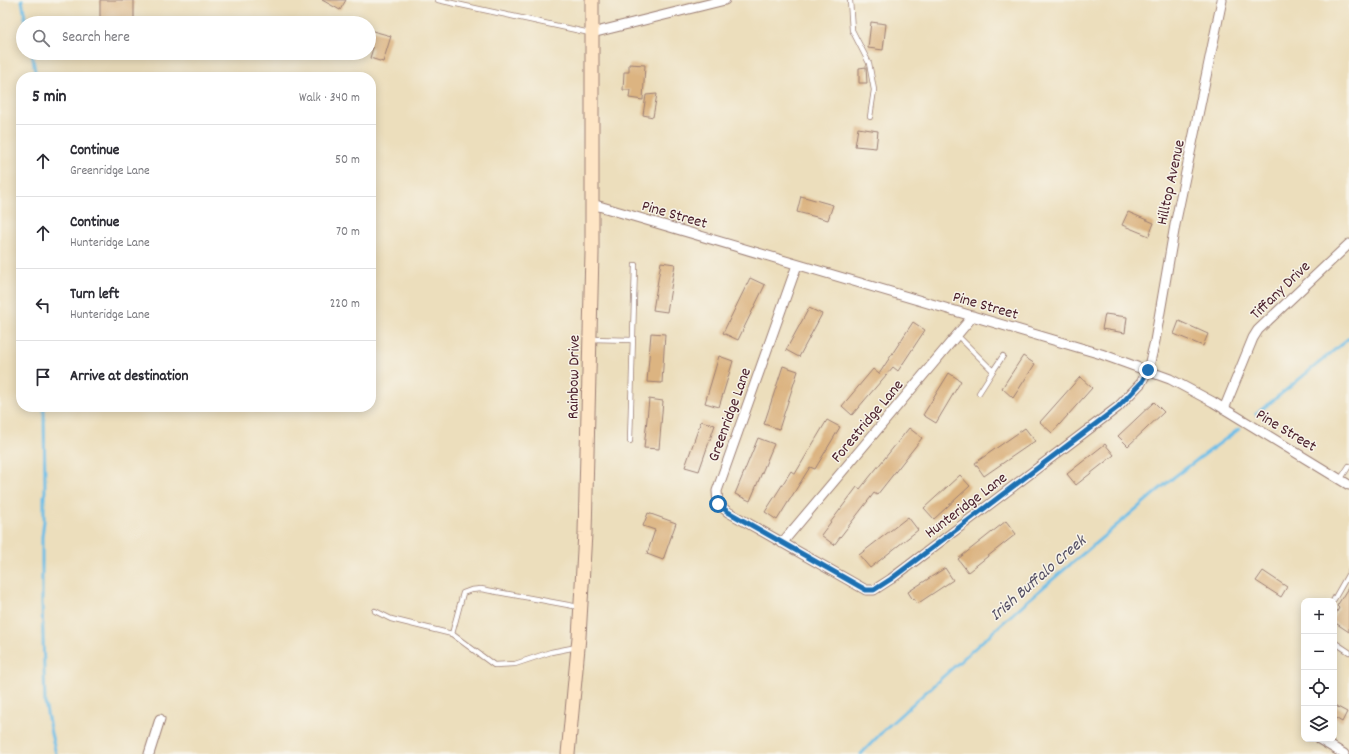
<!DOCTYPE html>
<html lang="en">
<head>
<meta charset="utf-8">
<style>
  :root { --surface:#fff; --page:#f7f7f7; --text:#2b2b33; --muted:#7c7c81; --line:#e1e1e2 }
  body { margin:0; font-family:Dekko,sans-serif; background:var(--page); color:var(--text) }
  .controls { position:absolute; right:12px; bottom:12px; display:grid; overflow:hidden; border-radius:8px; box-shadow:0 2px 10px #0003 }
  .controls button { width:36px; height:36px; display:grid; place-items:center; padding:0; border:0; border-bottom:1px solid var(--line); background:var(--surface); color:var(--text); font:20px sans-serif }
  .stop { position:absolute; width:12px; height:12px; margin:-9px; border:3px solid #1f6fb2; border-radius:50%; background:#fff }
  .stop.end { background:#1f6fb2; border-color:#fff; box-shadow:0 1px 4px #0008 }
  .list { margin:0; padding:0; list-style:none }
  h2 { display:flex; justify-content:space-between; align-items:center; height:52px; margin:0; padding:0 16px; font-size:17px }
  h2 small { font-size:13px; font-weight:400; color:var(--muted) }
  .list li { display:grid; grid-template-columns:26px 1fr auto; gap:12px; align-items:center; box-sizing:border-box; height:72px; padding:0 16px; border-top:1px solid var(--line) }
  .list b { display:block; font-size:15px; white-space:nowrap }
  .list p { margin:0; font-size:13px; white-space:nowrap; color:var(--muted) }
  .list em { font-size:13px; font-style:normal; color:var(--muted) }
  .icon { flex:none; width:22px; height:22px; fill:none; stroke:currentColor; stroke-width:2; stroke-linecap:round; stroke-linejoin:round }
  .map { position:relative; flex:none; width:1349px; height:754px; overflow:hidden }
  .search { position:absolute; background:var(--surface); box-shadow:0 2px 10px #0003; left:16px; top:16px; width:360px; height:44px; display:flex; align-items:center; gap:10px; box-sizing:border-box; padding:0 14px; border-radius:22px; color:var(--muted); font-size:15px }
  .panel { position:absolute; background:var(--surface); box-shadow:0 2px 10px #0003; left:16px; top:72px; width:360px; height:340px; border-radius:16px }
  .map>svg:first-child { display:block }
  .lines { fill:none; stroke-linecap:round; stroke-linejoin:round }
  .stream { stroke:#6dbee8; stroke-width:3 }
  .building { fill:#dcb481 }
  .lane-casing { stroke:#9b7e74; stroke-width:6 }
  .street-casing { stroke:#9b7e74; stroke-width:11 }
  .secondary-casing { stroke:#9b7e74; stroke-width:15 }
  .lane { stroke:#fff; stroke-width:4.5 }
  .street { stroke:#fff; stroke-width:9 }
  .secondary { stroke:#fee5c5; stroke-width:13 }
  .route { stroke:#1f6fb2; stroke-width:5 }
  .labels { text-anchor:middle; stroke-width:3; stroke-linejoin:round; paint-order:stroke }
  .street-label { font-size:16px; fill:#4a1f2b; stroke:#f7f3e8 }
  .water-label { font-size:17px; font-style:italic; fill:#544f64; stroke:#f7f3e8 }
</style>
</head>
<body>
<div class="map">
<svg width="1349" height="754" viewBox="0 0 1349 754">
  <rect width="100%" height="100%" fill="#f7f3e8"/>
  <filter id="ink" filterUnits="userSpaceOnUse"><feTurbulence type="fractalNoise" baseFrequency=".025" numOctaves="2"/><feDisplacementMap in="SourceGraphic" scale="8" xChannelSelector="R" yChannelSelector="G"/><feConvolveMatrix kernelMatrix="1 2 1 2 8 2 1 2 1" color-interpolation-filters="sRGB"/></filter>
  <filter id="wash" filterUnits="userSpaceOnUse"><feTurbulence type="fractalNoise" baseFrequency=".012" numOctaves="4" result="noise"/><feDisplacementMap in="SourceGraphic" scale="16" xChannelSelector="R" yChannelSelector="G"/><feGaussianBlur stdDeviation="0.9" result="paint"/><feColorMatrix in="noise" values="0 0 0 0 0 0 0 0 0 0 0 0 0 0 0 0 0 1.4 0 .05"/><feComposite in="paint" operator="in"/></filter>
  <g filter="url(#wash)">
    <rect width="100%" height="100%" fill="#ecdebc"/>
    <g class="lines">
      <path class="stream" d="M22,0L26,23
        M32,53L36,77
        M44,407L45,492L44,496V521L42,537V603L45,703L51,733L56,754
        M1256,414L1291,386L1349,338
        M861,754L886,728L1027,601L1174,477L1239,429"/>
    </g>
    <g id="blocks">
      <path class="building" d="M100,0H134V23H100Z
        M322,0H346L340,10Z
        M871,22L886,24L883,50L868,48Z
        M369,30L391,36L383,62L370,58L373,48L369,47Z
        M629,64L645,65L643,100L629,98L630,90H623L624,72H629Z
        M866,67L867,83H859V68Z
        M657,94L653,117L643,115L646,95Z
        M858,128L878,131L876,148L855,146Z
        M801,196L833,205L828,220L797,212Z
        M1128,212L1154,223L1149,236L1122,225Z
        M661,262L675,264L667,312L653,310Z
        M750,278L765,285L738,340L723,333Z
        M809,308L822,314L799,357L786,350Z
        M1105,314L1127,317L1125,333L1102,329Z
        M1179,321L1208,334L1203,346L1174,334Z
        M913,322L925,330L898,371L893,367L852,415L842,406L873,369L879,374Z
        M651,333L665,334L662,383L647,382Z
        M719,356L733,361L719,407L705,403Z
        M1023,356L1035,364L1013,398L1002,388Z
        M783,366L798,371L779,429L764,424Z
        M949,373L961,381L936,423L923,415Z
        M1080,377L1092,388L1052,433L1040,422Z
        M649,399L663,401L659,449L644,448Z
        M1154,402L1164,412L1128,446L1118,436Z
        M827,420L840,427L815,469L810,467L777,520L765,512L791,471L795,474Z
        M701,421L715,425L699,471L685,467Z
        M909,428L922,438L877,495L874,493L834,545L821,535L857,487L860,489Z
        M1025,428L1035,441L984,476L975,463Z
        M758,438L774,444L750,501L735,494Z
        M1105,444L1114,455L1076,485L1067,474Z
        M960,475L970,486L934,519L924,508Z
        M648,513L676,523L663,560L647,554L655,530L643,526Z
        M908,517L918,530L870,568L859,555Z
        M1006,521L1016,534L968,572L958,559Z
        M945,568L953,580L917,604L914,599L913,600L908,592Z
        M1263,571L1287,587L1281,597L1256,581Z
        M1349,586V632L1334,622V617L1339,608L1337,606Z
        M1334,705L1347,712L1342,722L1334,717Z"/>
    </g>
  </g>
  <g filter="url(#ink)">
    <use href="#blocks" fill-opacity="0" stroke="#9b7e74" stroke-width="1"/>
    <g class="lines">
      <g class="lane-casing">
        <path id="lane" d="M438,0L590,33
          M850,0L852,30L869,63L874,90L870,117
          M957,335L993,371L1003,356
          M591,339L633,340
          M979,393L993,371
          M630,441L635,265
          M1340,480L1349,466
          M1333,601L1349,573
          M375,611L391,619L452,634L494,665L515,664L551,652L577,647
          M452,634L463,593L471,590L481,589L579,607
          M1334,642L1349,652"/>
      </g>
      <g class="street-casing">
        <path id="street" d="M592,33L725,0
          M592,204L1101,354L1170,379L1213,402L1349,485
          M797,265L717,491L718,504L728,512L866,590H874L891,579L1118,407L1141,383L1148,370L1155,341L1175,225L1222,0
          M1224,409L1253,338L1258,330L1349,244
          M782,543L973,316
          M1319,739L1344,754
          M149,754L160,719"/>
      </g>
      <g class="secondary-casing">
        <path id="secondary" d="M568,754L579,637L585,533L592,253V0"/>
      </g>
      <use href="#lane" class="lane"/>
      <use href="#street" class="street"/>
      <use href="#secondary" class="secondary"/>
    </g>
  </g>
  <g class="lines" filter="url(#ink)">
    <path class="route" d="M718,504L728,512L866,590H874L891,579L1118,407L1141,383L1148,370"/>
  </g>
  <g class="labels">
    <g class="street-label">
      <text transform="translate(1169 182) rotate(-78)" y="6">Hilltop Avenue</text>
      <text transform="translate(675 213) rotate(16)" y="6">Pine Street</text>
      <text transform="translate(1279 289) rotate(-44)" y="6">Tiffany Drive</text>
      <text transform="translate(986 304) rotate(16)" y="6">Pine Street</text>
      <text transform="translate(572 377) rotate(-89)" y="6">Rainbow Drive</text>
      <text transform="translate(728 414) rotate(-70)" y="6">Greenridge Lane</text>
      <text transform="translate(866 420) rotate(-50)" y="6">Forestridge Lane</text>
      <text transform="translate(1287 429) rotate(31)" y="6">Pine Street</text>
      <text transform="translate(965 504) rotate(-37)" y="6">Hunteridge Lane</text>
    </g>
    <g class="water-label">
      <text transform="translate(1037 577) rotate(-41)" y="6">Irish Buffalo Creek</text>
    </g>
  </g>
</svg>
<div class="controls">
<button>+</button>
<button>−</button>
<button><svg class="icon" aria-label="locate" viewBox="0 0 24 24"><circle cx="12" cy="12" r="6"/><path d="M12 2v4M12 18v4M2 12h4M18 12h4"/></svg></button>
<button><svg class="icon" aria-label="layers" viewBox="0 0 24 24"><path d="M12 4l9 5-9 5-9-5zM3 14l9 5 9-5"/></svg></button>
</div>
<div class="stop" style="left:718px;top:504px"></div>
<div class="stop end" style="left:1148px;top:370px"></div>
<div class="search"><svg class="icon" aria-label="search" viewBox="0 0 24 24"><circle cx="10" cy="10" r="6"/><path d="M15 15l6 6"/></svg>Search here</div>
<section class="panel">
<h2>5 min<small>Walk · 340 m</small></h2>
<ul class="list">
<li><svg class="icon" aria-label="ahead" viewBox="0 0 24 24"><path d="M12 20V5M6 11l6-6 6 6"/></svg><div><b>Continue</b><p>Greenridge Lane</p></div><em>50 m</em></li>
<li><svg class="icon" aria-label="ahead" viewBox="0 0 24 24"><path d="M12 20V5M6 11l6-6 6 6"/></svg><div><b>Continue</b><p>Hunteridge Lane</p></div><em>70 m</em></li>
<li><svg class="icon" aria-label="left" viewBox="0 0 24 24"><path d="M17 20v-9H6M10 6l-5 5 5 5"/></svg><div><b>Turn left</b><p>Hunteridge Lane</p></div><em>220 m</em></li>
<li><svg class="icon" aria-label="arrive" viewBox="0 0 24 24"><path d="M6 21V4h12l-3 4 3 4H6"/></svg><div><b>Arrive at destination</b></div></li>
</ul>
</section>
</div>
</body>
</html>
